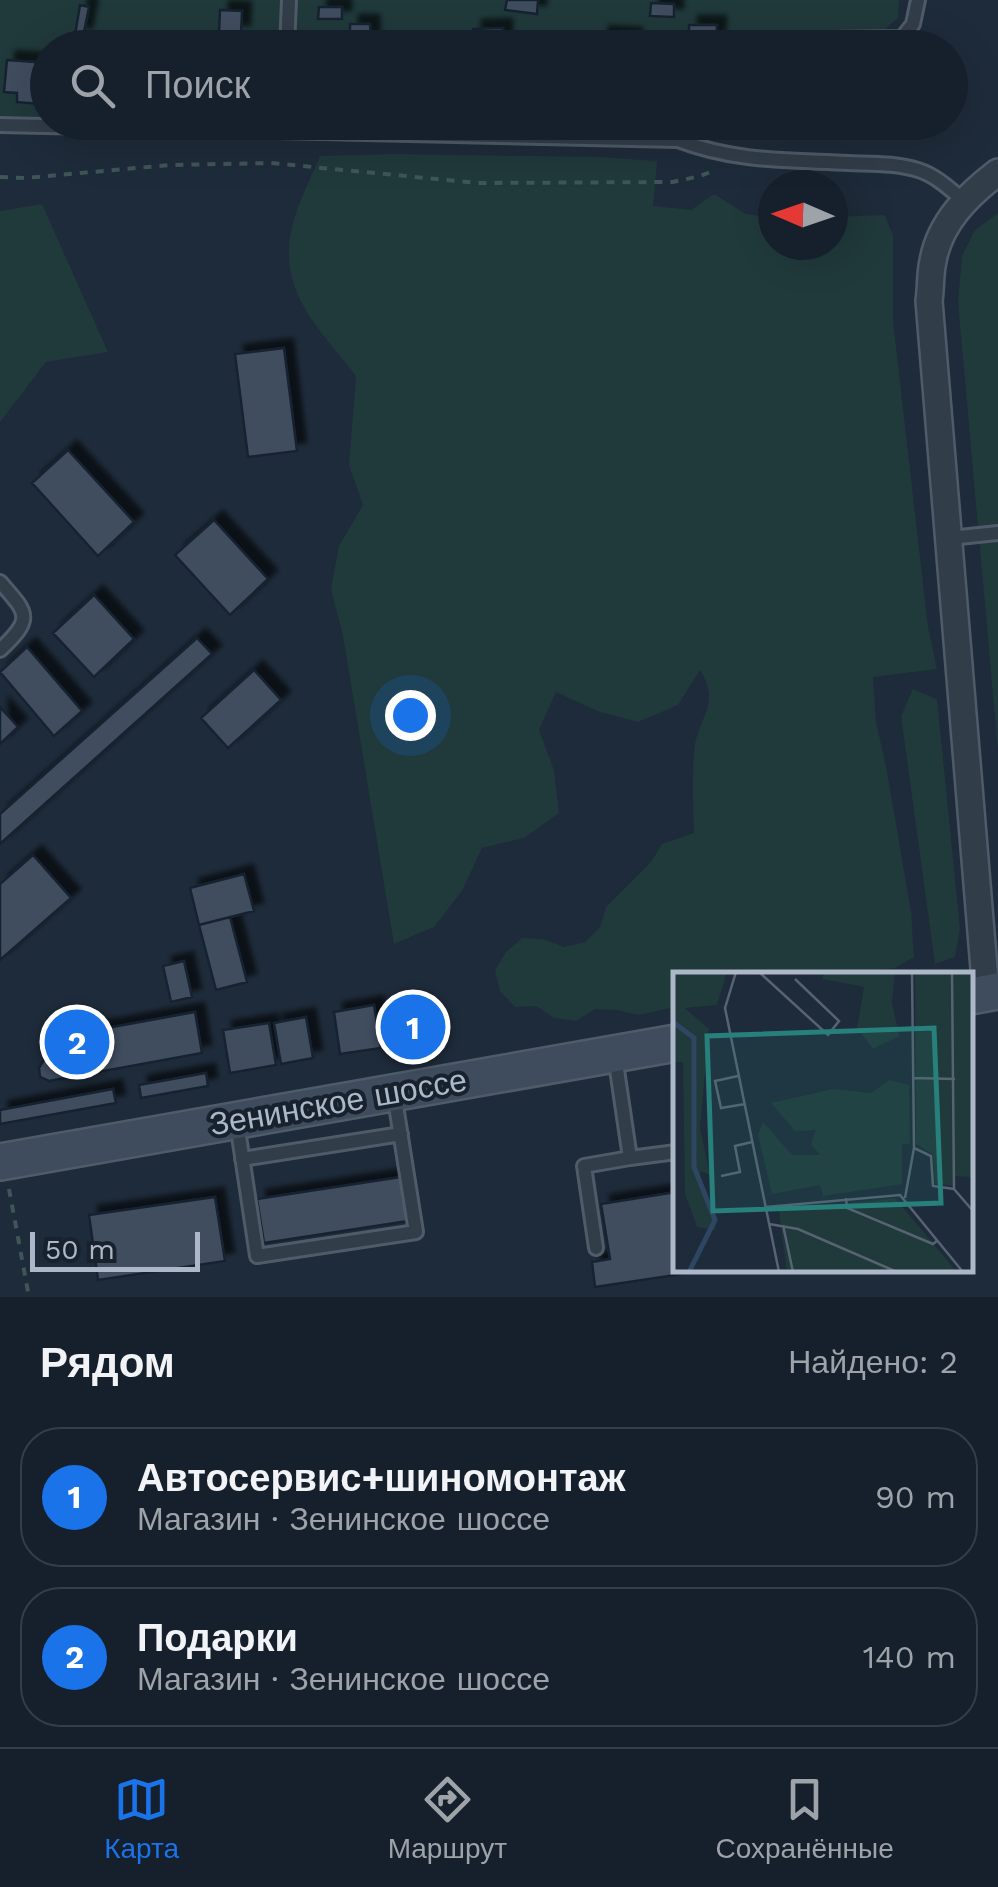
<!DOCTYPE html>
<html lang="ru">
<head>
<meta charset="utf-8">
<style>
  :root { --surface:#16202c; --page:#232d38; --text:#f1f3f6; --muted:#9ea3a9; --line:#353e48; --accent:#1a73e8 }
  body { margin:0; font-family:"Work Sans",sans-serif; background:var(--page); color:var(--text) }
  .compass { position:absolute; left:758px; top:170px; width:90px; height:90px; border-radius:50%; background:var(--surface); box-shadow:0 10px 40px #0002; rotate:272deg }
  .scale { position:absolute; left:30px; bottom:25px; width:170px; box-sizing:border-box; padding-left:10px; border:5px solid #acb8c7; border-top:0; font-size:28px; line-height:35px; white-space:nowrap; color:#acb8c7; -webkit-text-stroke:8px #18222e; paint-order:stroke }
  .you { position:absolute; left:410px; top:715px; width:35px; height:35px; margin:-25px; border:8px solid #fff; border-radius:50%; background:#1a73e8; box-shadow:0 0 0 15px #1a73e833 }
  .badge { display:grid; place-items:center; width:65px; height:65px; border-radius:50%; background:var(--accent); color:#fff; font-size:32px; font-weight:700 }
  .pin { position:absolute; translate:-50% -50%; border:5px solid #fff; box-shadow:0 2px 10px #0006 }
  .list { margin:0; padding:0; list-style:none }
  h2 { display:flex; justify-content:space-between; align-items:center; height:130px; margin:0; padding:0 40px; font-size:42px }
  h2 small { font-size:32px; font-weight:400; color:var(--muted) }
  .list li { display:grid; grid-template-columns:65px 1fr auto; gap:30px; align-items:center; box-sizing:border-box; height:140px; margin:0 20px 20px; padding:0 20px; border:2px solid var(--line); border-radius:40px }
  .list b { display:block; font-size:38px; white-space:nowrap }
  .list p { margin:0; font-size:32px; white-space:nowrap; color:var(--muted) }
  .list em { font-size:32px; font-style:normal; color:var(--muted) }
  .icon { flex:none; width:55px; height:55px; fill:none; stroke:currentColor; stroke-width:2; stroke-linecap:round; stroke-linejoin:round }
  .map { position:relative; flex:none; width:998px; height:1297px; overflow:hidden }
  .search { position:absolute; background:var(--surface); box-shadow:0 10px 40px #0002; left:30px; right:30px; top:30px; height:110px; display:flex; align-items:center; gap:25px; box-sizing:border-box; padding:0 35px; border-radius:55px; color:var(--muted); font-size:38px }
  .sheet { height:450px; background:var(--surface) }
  nav { display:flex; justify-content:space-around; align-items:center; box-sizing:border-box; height:140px; border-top:2px solid var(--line); background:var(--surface); font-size:28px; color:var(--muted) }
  nav a { display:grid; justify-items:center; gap:5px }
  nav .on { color:var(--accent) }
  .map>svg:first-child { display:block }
  .green { fill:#20393b }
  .building { fill:#3f4e5f; stroke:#192430; stroke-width:2.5; filter:url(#shadow) }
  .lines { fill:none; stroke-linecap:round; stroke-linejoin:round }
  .service-casing { stroke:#4f5b68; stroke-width:18 }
  .minor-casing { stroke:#4f5b68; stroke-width:30 }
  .secondary-casing { stroke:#4f5b68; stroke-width:40 }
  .path { stroke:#3e5658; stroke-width:4; stroke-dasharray:8 8; stroke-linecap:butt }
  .service { stroke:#323d4a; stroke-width:12 }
  .minor { stroke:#323d4a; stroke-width:25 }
  .secondary { stroke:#3f4c5d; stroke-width:35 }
  .labels { text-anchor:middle; stroke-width:8; stroke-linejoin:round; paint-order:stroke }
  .street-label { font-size:32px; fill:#acb8c7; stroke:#18222e }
  .inset-river { fill:none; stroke:#2e4661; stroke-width:5 }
  .inset-road { fill:none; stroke:#576372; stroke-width:2.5 }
  .view { fill:#27807b; fill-opacity:0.15; stroke:#27807b; stroke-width:5 }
  .inset-edge { fill:none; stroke:#acb8c7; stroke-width:5 }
</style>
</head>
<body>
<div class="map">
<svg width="998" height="1297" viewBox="0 0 998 1297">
  <defs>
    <filter id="shadow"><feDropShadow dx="9" dy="-9" stdDeviation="2.5" flood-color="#0009"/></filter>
  </defs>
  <rect width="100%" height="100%" fill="#1e2b3a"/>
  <path class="green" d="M0,0H899L898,18L884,30L716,32L706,47L48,48L47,117L0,116Z
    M391,154L600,157L657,161L653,206L691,210L714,194L746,214L773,218V245H833V217L885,215L893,236V321L928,627L937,669L873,677L876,722L886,766L911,911L914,957L895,968L847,974H676L675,1007L638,1015L617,1010L595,1009L576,1021L554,1018L536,1006L515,1007L500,991L495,970L506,952L522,938L543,939L564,947L585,942L600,927L606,907L651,862L662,844L694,833C693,807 692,779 694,753C696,718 722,706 700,670L678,705L638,722L597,711L556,692L539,730L554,770L559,813L524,838L482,848L462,891L434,927L394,944L343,636L331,589L339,546L363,505L349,465L356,376C318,327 275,290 293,223C299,200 311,178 320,156Z
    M42,204L108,352L46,362L0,422V211Z
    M998,213V751L958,302L962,256L975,230Z
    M913,689L937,699L960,929L955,957L935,964L901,716Z"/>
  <path class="building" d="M507,0H538L537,14L505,10Z
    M651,3L674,4V17L650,16Z
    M80,5L89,7L83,37L75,35Z
    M319,7H342V19H318Z
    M220,10L242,11L241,34L219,33Z
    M350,24H370L371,41H350Z
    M689,25H717L716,42H689Z
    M503,28V48H473V29Z
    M600,35L633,37V46L644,48H599Z
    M7,60L48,63L47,95H41L40,104L17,102V93L4,92Z
    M284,348L297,451L248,457L235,354Z
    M68,450L134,522L98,556L32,483Z
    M214,520L268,579L230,615L175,555Z
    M94,595L134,639L94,677L53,633Z
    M197,638L212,654L0,844V814Z
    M27,647L82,711L54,736L0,672Z
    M254,670L281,700L228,748L201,718Z
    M0,707L18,727L0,744Z
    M33,855L71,898L0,960V884Z
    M244,874L254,911L199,925L190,888Z
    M230,917L247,982L216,990L199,925Z
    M184,961L192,997L171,1002L163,966Z
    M374,1005L381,1048L340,1054L334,1012Z
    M195,1012L202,1053L49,1081L40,1077L39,1068L45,1058L74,1034Z
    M306,1017L313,1058L281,1064L274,1023Z
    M269,1023L276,1065L230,1073L223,1030Z
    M206,1073L208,1086L141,1098L139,1085Z
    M113,1089L116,1103L0,1124V1110Z
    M401,1177L408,1221L264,1243L257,1199Z
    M676,1192V1270H709L595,1287L592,1262L610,1259L601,1204Z
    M215,1197L225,1261L98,1280L89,1215Z"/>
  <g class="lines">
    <g class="service-casing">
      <path id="service" d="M287,48L289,0
        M729,48L753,40L902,38L913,24L918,0
        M0,125L678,140C735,162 788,160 848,163C871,164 896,163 918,170C935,175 950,189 963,200
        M678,140L682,122
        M950,538L998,533
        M0,582C28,614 34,618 0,650
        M615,1056L630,1158L676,1152
        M237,1123L257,1256L416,1232L394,1093
        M242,1159L401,1134
        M596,1248L584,1166L630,1158"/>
    </g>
    <g class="minor-casing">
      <path id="minor" d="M986,993L929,301C931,288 930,273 933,261C940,222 968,195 998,172"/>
    </g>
    <g class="secondary-casing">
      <path id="secondary" d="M970,996L998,991
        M0,1162L676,1043"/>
    </g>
    <path class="path" d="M0,177L25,178L170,165L271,163L478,183L673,182L700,176L713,171
      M9,1189L29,1297"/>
    <use href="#service" class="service"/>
    <use href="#minor" class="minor"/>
    <use href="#secondary" class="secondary"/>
  </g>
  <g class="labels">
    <g class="street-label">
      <text transform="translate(338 1102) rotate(-10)" y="11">Зенинское шоссе</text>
    </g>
  </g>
  <g transform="translate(673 972)">
    <rect width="300" height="300" fill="#1e2b3a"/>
    <path d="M0,0H54L44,33L12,36L36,57L27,156L37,203L28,199L25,206L44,246L42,258L24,255L12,222L10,90H0ZM151,0H222L219,30L226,64L200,77L184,56L191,15L149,7ZM242,0H300V205L281,204L280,214L262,211L260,182L243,172ZM216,108L236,113L237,172H229V212L150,224L147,213L99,222L85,163L90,150L119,183H147L138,172L143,158L122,159L98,131L160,117L198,121ZM222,226L284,300H114L106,239Z" fill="#20393b"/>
    <path class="inset-river" d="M0,50L21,66V195L42,248L16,300"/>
    <path class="inset-road" d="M63,0L52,36L106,300M86,0L155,63L166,49L122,7M279,0L281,217L300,239M65,104L42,109L48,136L72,132M240,106L282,107M241,176L258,184L260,214L281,217M48,204L67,200L62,174L79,170M173,226L174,236L260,272L265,268M232,226L241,176L239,0M93,235L227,223L290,300M96,252L125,257L224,300M110,253L120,300"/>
    <path class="view" d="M261,56L268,231L40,239L34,64Z"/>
    <rect width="300" height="300" class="inset-edge"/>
  </g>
</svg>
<svg class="compass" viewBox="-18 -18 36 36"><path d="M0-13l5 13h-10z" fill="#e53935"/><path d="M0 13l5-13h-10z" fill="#9ea3a9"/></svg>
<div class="scale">50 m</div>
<div class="you"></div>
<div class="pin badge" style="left:413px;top:1027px">1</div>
<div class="pin badge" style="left:77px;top:1042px">2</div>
<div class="search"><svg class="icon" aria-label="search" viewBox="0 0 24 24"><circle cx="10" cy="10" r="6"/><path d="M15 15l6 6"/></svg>Поиск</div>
</div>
<section class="sheet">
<h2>Рядом<small>Найдено: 2</small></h2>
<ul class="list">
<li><span class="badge">1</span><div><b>Автосервис+шиномонтаж</b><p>Магазин · Зенинское шоссе</p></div><em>90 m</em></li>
<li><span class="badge">2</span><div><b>Подарки</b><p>Магазин · Зенинское шоссе</p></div><em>140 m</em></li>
</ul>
</section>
<nav>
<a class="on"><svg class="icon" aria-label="map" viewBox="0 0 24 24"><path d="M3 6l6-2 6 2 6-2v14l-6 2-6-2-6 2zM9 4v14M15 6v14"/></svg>Карта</a>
<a><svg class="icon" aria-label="directions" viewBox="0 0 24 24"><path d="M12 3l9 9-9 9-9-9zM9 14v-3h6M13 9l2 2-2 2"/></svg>Маршрут</a>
<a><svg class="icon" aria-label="saved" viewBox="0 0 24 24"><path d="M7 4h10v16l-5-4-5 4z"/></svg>Сохранённые</a>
</nav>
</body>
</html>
